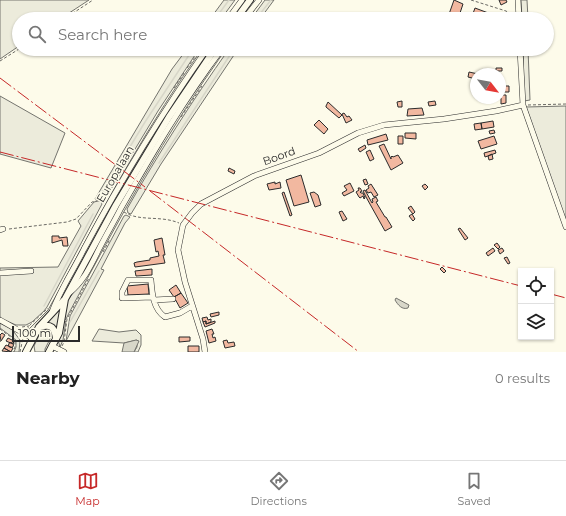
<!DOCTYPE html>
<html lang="en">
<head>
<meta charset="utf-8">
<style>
  :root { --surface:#fff; --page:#f6f6f6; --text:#222; --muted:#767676; --line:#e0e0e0; --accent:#c62828 }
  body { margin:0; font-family:Montserrat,sans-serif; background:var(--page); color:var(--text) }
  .controls { position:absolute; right:12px; bottom:12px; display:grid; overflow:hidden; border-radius:0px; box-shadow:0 1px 3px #0004 }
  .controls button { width:36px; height:36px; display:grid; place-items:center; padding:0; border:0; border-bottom:1px solid var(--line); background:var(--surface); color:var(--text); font:20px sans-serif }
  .compass { position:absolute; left:470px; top:68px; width:36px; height:36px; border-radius:50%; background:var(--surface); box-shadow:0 1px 3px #0004; rotate:121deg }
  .scale { position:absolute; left:12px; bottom:10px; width:68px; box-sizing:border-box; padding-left:4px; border:2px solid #2b2b2b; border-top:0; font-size:11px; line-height:14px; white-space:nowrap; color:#2b2b2b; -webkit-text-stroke:3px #fdfbea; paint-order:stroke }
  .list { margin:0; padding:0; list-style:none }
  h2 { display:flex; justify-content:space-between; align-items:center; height:52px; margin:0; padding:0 16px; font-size:17px }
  h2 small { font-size:13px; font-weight:400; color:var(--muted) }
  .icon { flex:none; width:22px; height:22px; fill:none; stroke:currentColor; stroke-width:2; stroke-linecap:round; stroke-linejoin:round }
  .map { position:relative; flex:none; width:566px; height:352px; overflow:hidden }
  .search { position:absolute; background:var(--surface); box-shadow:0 1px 3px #0004; left:12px; right:12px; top:12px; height:44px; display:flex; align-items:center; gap:10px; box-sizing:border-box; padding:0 14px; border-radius:22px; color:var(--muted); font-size:15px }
  .sheet { height:108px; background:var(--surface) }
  nav { display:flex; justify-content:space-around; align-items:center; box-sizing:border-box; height:56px; border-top:1px solid var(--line); background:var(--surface); font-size:11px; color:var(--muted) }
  nav a { display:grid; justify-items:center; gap:2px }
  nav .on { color:var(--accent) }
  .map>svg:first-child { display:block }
  .green { fill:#ecebdb; stroke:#74746e }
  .water { fill:#d8d7c9; stroke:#74746e }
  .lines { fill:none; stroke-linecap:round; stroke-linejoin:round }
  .stream { stroke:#d8d7c9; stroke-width:1.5 }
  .building { fill:#f2b8a0; stroke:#2b2b2b }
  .minor-casing { stroke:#2b2b2b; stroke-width:6 }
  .major-casing { stroke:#2b2b2b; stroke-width:8 }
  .path { stroke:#6a6964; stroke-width:1; stroke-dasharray:3 2; stroke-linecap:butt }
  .minor { stroke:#fdfbea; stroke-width:5 }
  .major { stroke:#fdfbea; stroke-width:6 }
  .power { stroke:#c62828; stroke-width:1; stroke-dasharray:14 3 2 3; stroke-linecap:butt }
  .labels { text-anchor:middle; stroke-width:3; stroke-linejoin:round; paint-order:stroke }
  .street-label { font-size:11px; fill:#2b2b2b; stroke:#fdfbea }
</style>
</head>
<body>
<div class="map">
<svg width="566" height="352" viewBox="0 0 566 352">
  <rect width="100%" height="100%" fill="#fdfbea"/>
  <path class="green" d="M0,0H89L60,19H19V46L0,59Z
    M224,0H235L221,19H210Z
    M265,0H274L260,19H251Z
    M521,0H527L528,19H522Z
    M187,49H199L158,111L105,199H95L172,69Z
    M202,49H205L65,279C107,200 150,122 202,49Z
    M208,49H211C179,94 148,141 121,190C103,222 87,254 70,286L67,285L106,213L144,147Z
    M224,49H226C166,133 117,222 69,313L66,319L63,321L67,301L82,282L117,219L175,121Z
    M229,49H238L161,164L131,214L128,213L127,209C158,154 192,101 229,49Z
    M523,49H528L530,100L524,101Z
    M0,96L65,133L51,168L0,154Z
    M566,106V226L526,107Z
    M98,201H101L102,204L47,307L44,311L32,322L26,325H16L0,318V268L58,267L81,226L78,221L94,202Z
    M126,215L130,217L125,223L101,269L104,270L66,341L70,316L124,216Z
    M62,285C54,303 47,324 28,333L30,328L48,310Z
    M62,306L58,331L46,321Z
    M66,321L63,340L60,347L58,340L63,323Z
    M0,323L11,328L20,340L19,352H14L16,347V340L0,328Z
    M42,329H47L49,330L51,337L45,349V352H35L34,346Z
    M99,329L119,332L136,330L141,335V345L138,352H134L137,347V340L124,343L92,341Z"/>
  <path class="water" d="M396,298L409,305L408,308C402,310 398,305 395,300Z
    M136,340L139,341L134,352H122L124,343Z"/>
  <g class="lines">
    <path class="stream" d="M215,19L229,0
      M256,19L271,0
      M159,163L234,49
      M102,193L145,122L193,49
      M44,306L93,214
      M70,322L99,271"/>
  </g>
  <path class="building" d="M454,0L463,4L458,19L448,17Z
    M499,0H506L507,2L501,5Z
    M475,8L491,14L489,19H471Z
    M496,68H502V71H496Z
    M469,72L478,74H476V79L468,77Z
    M500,86H509V92H501V95H506V103L501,104V98H499Z
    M402,101V107H398L397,102Z
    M435,101L436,105L429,106L428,102Z
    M328,102L342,115L339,118L326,107V106Z
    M422,108L424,115L407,116L408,109Z
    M344,113L347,117L349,116L352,120L346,123L342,114Z
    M319,120L328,129L324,134L314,125Z
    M493,121L494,127L482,129L481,123Z
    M481,123L482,129L475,130L474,124Z
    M494,130L495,133L490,134L489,131Z
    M405,133H416V139L405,138Z
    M386,134L388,140L368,145L367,140Z
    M398,136H403V144H398Z
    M494,136L497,144L481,149L478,141Z
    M384,144L391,159V157L392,156L393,157L398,155L403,163L391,170L379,146Z
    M365,145L366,148L360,152L358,149Z
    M370,150L374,159L370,161L366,152Z
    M495,150L496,153L485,157L484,153Z
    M492,154L493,159L489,160L488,156Z
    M229,168L235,171L234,174L228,171Z
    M301,175L309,202L294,206L286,180Z
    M366,179L368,184L365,185L363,180Z
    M275,182V184L280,182L281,188L269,190L267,184Z
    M350,183L354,191L344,196L342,193L347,190L344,186Z
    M371,184L378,195L374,197L371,192L368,193L366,190L369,188L368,186Z
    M425,184L428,187L425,190L422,186Z
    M358,188H360L362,191L360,192L361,193H363L365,198L364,199L363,196L360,198L359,197L356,192L359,190Z
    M365,190L372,203L373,202L372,199L376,197L378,201L376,202L385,217H386L392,227L385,231L366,197L363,191Z
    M284,192L292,215L290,216L282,193Z
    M314,192L318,195L321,205L315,207L310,193Z
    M411,206L415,212L413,214L408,208Z
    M342,211L347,219L343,221L339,212Z
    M412,214L415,219L413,221L409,216Z
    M460,228L468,238L465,240L458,229Z
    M52,236H59V238L67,237L68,246H63L62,240L52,243Z
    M162,238L165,255H163L165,263L135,267L134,263L137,262L150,260V258L159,256L158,251L156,252L154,240Z
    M497,243L500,247L498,249L494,245Z
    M493,248L495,251L488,256L486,253Z
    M502,248L504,251L500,254L498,250Z
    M507,257L510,263L508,264L504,258Z
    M442,267L446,271L444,273L440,269Z
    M152,269V275L136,276L135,271Z
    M148,284L149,294L128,295L127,286Z
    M176,285L181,293L174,297L169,290Z
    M181,293L188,303L180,308L174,297Z
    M219,312V315L211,317L210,314Z
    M207,317L208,320L211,319V322L206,324V321L203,322L202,318Z
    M206,321V324L215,321V323L205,327L203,322Z
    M212,329L214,334H212L213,338L215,337L216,341L209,343L206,331Z
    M2,333L5,335L1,341L0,335Z
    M179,337H190V341L179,342Z
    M8,338L14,341L13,344L6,341Z
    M227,340L228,343L234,342L235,346L225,348L223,341Z
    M8.5 345a2.5 2.5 0 1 1 5 0a2.5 2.5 0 1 1-5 0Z
    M6,345L13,348L11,352L4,348Z
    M188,346H199V352H188Z
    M4,348L11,352L2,351Z"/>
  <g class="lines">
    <g class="minor-casing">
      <path id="minor" d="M518,0L519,19
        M228,19L242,0
        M244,19L259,0
        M520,49L523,105L566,227
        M0,230L3,229
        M0,273L31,271
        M69,293C84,281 91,265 99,249C106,235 114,222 121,208C152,154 184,99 222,49
        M153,297L122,298V292L128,280H151C152,293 153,309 165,317L180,313L192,306
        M154,300L173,299
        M52,312C59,292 74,269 84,249C121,180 162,113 207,49
        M0,320L32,338
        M52,346L64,352
        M205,352L203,339L185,282L178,250L183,225L192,213L201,204L254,176L319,153L358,133L384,125L444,119L496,111L523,105"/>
    </g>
    <g class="major-casing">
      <path id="major" d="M236,19L250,0
        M40,327C51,323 55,328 56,339
        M26,352L39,327L64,300
        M49,352L59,333L65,299L116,205L169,117L215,49"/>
    </g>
    <path class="path" d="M471,0L506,11L515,17
      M64,19L93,0
      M0,61L19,49
      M187,68L201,49
      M174,88L184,73
      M528,105L566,104
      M181,117L202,86
      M124,212C140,222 160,215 179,223
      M9,229L67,222L76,219L92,202L100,200L104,202
      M103,252L110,239
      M22,327L29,326
      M0,329L15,340V347L13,352
      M27,330L29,326L48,308
      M0,342L6,333
      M62,346L64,342L67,319L89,278
      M20,352L23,338"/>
    <use href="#minor" class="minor"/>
    <use href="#major" class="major"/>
    <path class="power" d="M0,78L145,187
      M0,152L521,286
      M150,191L359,352
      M551,294L566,298"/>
  </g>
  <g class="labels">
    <g class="street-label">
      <text transform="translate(279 156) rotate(-20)" y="4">Boord</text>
      <text transform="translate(115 174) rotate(-60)" y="4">Europalaan</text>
    </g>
  </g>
</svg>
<div class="controls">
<button><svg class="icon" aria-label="locate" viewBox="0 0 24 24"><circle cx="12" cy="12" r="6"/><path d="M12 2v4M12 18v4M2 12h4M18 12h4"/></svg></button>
<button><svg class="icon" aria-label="layers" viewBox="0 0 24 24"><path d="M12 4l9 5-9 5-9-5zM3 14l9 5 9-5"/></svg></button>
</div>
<svg class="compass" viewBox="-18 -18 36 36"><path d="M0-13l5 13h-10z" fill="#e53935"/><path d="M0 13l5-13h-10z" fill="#767676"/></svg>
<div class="scale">100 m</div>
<div class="search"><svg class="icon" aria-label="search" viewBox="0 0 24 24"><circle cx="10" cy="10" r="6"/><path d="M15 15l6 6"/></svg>Search here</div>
</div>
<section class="sheet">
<h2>Nearby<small>0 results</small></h2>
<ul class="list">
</ul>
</section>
<nav>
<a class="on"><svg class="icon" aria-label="map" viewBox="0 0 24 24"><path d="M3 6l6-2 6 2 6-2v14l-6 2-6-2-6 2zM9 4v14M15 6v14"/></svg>Map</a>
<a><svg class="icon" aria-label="directions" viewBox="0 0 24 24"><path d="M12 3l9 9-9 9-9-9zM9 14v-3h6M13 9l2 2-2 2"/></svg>Directions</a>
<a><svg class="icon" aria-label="saved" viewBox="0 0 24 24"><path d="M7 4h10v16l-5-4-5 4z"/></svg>Saved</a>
</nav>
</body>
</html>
